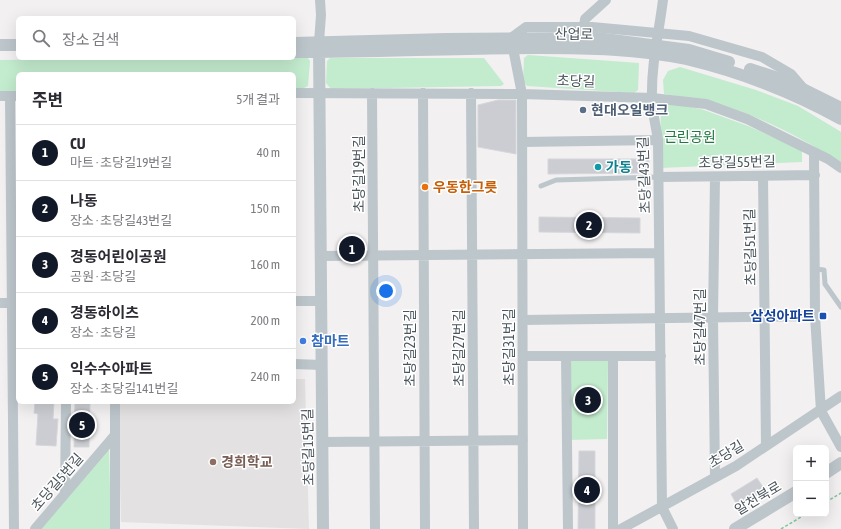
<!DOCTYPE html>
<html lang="ko">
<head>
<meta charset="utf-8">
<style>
  :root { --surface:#fff; --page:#f7f7f7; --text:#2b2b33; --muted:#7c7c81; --line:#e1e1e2; --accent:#111827 }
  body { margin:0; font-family:"Asap Condensed","Noto Sans KR",sans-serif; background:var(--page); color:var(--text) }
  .controls { position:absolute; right:12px; bottom:12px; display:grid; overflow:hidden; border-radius:6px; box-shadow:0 4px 16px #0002 }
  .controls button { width:36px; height:36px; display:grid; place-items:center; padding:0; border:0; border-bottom:1px solid var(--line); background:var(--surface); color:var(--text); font:20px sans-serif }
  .you { position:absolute; left:386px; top:291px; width:14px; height:14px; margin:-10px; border:3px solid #fff; border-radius:50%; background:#1a73e8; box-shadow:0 0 0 6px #1a73e833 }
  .badge { display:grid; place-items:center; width:26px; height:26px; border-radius:50%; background:var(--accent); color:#fff; font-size:13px; font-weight:700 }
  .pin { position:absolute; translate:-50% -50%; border:2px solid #fff; box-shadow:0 1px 4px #0006 }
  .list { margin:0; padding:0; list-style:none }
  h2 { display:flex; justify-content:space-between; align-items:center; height:52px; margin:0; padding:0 16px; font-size:17px }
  h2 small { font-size:13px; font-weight:400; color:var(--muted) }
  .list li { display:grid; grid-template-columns:26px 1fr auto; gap:12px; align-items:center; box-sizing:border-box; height:56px; padding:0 16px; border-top:1px solid var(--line) }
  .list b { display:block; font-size:15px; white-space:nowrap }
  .list p { margin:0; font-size:13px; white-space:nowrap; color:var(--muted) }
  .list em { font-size:13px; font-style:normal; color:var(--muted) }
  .icon { flex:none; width:22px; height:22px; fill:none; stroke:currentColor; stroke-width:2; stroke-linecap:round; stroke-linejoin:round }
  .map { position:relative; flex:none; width:841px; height:529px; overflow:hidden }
  .search { position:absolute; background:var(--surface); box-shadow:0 4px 16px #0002; left:16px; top:16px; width:280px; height:44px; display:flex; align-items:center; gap:10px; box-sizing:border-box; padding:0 14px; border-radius:6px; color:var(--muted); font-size:15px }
  .panel { position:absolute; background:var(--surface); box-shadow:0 4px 16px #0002; left:16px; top:72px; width:280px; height:332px; border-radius:6px }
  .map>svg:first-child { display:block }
  .education { fill:#e3e1e2 }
  .green { fill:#c3ebce }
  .building { fill:#cbcdd2; stroke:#d5d7db }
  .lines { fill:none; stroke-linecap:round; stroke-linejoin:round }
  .path { stroke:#7fc69b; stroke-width:1.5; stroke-dasharray:3 2; stroke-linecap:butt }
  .service { stroke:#bdc6cb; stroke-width:5 }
  .minor { stroke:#bdc6cb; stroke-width:10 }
  .tertiary { stroke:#bdc6cb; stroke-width:12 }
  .service-dot { fill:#5c6f8a; stroke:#fff; stroke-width:1.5 }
  .culture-dot { fill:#0f9aa8; stroke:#fff; stroke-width:1.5 }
  .food-dot { fill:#e8710a; stroke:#fff; stroke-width:1.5 }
  .transit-dot { fill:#1a4fb4; stroke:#fff; stroke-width:1.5 }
  .shop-dot { fill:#3f7fe0; stroke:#fff; stroke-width:1.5 }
  .education-dot { fill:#8d6e63; stroke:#fff; stroke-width:1.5 }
  .labels { text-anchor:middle; stroke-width:3; stroke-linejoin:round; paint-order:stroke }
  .street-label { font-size:14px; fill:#4a555c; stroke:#fff }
  .service-label { font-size:14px; font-weight:bold; fill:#4e5e75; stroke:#fff; text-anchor:start }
  .park-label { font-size:14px; fill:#217742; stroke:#fff }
  .culture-label { font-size:14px; font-weight:bold; fill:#0d838f; stroke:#fff; text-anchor:start }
  .food-label { font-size:14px; font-weight:bold; fill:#c56008; stroke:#fff; text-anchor:start }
  .transit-label { font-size:14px; font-weight:bold; fill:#164399; stroke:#fff; text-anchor:end }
  .shop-label { font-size:14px; font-weight:bold; fill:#366cbe; stroke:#fff; text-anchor:start }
  .education-label { font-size:14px; font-weight:bold; fill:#785e54; stroke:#fff; text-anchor:start }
</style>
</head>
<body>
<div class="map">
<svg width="841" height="529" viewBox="0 0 841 529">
  <rect width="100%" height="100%" fill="#f2f0f1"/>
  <path class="education" d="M294,379H305L309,529L121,522L118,402H294Z"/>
  <path class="green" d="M528,55L639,63L638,90L634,93L527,86L523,81L524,58Z
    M294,57H307L310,61L308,86L304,88H294V74H18V91H0V60Z
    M330,58H484L504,84L501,86L331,89L326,83L327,61Z
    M680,67L756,90L798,106L838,130L841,132V164C806,139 759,116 718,104C700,99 682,97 664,94L663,80L668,71Z
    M661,100L704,110L748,126L802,150V162L660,168Z
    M568,361H608L607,439L568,440Z
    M109,448L111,529H38Z"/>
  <path class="building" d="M498,100H516V154L478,147V105Z
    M548,159H649L648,173L548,174Z
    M539,217L640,218V233L539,232Z
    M35,402H54L53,419H58L56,446L36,445L38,414L34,413Z
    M75,402H90L89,447H74Z
    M579,451H595V529H578Z
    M757,478L765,490L738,507L731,494Z"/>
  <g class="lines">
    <path class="path" d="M826,502L841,493
      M781,529L806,514"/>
    <path class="service" d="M541,186L556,180L659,177
      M815,269L824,270L825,284L841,307"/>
    <path class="minor" d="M663,0C659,32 651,65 652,98C652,112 656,126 658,140L662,507L673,529
      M584,27L585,19L606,0
      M319,42L321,15L320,0
      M294,93L522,94L652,98L706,104L747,119L828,159L841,168
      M372,93L375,529
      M423,93L425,529
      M471,93L474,529
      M0,96H18
      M10,96L14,529
      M522,142L658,140
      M814,152L815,316L821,411L841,447
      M763,176L766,446
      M659,177L815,175
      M715,177L713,318L715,477
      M321,256L659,253
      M294,301H321
      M0,303H18
      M523,320L815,316
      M523,356H661
      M566,356L568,529
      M294,364L322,365
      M115,402V529
      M323,442L523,440
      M65,494L66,402
      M35,529L115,435
      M523,529L522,94L511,38L526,27H592L689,36L762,57L791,74L803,88
      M613,529V356
      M621,529L736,466L841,396"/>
    <path class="tertiary" d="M294,43L446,39L597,38L689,50L729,62
      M319,44L323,529
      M0,45H18
      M294,52C376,52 457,48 539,48C588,48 638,49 686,59C741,72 792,92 841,119
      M750,69L787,81L841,108
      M826,473L841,463
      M735,529L796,492"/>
  </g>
  <circle class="service-dot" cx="583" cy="110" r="4"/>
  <circle class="culture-dot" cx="598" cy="167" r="4"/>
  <circle class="food-dot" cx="425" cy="187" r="4"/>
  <rect class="transit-dot" x="819" y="312" width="8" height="8" rx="2"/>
  <circle class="shop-dot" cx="303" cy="341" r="4"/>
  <circle class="education-dot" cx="213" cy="462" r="4"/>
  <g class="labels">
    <g class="street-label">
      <text transform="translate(574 34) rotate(1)" y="5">산업로</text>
      <text transform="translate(576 81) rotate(2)" y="5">초당길</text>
      <text transform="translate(737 162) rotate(-1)" y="5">초당길55번길</text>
      <text transform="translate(359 174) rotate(-90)" y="5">초당길19번길</text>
      <text transform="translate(644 175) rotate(-92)" y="5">초당길43번길</text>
      <text transform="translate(750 247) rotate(-91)" y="5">초당길51번길</text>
      <text transform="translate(700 327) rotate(-90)" y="5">초당길47번길</text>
      <text transform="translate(509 347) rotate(-90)" y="5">초당길31번길</text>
      <text transform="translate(410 348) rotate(-90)" y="5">초당길23번길</text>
      <text transform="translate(459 348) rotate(-90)" y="5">초당길27번길</text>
      <text transform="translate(308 447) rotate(-91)" y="5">초당길15번길</text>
      <text transform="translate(726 454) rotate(-31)" y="5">초당길</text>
      <text transform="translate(57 482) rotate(-49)" y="5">초당길5번길</text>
      <text transform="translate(758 498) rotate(-31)" y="5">알천북로</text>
    </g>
    <g class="service-label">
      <text x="591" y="115">현대오일뱅크</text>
    </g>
    <g class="park-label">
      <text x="690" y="142">근린공원</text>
    </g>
    <g class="culture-label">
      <text x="606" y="172">가동</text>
    </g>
    <g class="food-label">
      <text x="433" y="192">우동한그릇</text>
    </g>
    <g class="transit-label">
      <text x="815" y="321">삼성아파트</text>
    </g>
    <g class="shop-label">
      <text x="311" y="346">참마트</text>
    </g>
    <g class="education-label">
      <text x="221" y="467">경희학교</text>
    </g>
  </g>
</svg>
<div class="controls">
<button>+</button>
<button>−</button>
</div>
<div class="you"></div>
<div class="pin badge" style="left:352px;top:249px">1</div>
<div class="pin badge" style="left:589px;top:225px">2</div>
<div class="pin badge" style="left:588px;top:400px">3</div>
<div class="pin badge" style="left:587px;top:490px">4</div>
<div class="pin badge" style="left:82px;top:425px">5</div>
<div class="search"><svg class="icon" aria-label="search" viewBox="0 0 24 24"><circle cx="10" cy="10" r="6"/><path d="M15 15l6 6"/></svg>장소 검색</div>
<section class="panel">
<h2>주변<small>5개 결과</small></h2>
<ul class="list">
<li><span class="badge">1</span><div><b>CU</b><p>마트 · 초당길19번길</p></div><em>40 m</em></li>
<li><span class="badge">2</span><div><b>나동</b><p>장소 · 초당길43번길</p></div><em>150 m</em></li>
<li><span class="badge">3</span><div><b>경동어린이공원</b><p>공원 · 초당길</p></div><em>160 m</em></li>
<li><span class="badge">4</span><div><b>경동하이츠</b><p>장소 · 초당길</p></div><em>200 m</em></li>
<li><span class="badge">5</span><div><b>익수수아파트</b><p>장소 · 초당길141번길</p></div><em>240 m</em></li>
</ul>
</section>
</div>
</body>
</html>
